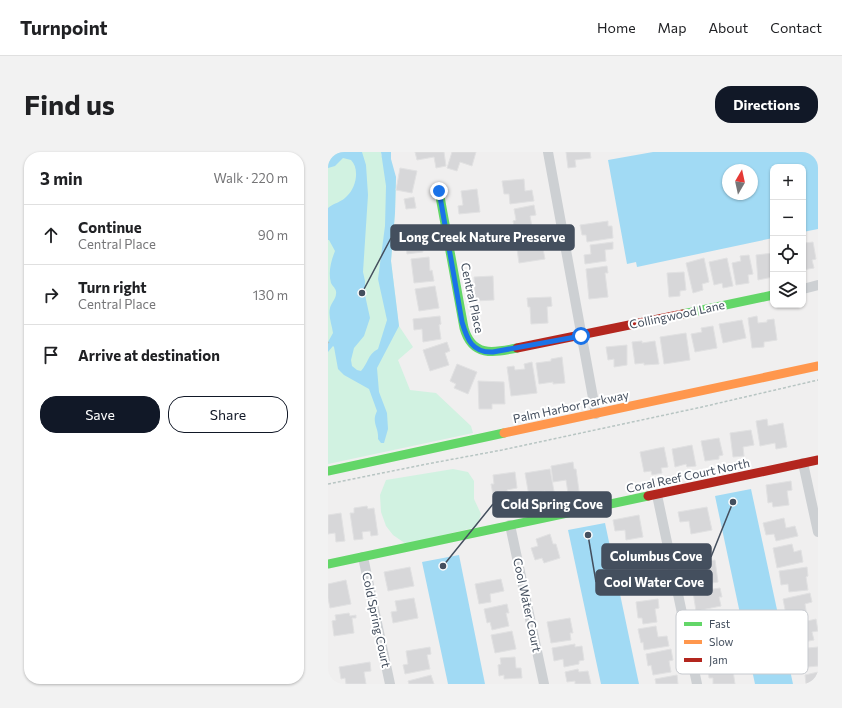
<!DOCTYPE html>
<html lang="en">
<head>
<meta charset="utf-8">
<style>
  :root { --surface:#fff; --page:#f2f2f2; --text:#202124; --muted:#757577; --line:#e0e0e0; --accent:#111827 }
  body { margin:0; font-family:Commissioner,sans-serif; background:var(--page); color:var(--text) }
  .controls { position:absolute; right:12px; top:12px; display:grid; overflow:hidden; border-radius:8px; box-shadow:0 1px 3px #0004 }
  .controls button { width:36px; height:36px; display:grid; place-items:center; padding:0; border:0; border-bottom:1px solid var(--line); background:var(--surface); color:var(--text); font:20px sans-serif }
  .compass { position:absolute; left:394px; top:12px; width:36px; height:36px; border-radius:50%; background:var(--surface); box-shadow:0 1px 3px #0004; rotate:9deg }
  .stop { position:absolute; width:12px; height:12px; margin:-9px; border:3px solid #1a73e8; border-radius:50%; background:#fff }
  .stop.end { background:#1a73e8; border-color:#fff; box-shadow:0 1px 4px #0008 }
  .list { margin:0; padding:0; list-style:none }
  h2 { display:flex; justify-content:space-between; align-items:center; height:52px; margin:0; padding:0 16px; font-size:17px }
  h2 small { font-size:13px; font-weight:400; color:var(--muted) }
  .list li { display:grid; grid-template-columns:26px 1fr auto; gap:12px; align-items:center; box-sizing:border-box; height:60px; padding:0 16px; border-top:1px solid var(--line) }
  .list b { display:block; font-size:15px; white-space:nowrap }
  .list p { margin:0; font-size:13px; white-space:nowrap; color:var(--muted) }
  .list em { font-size:13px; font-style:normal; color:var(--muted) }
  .actions { display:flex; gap:8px; padding:12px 16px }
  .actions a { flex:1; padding:9px 0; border:1px solid var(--accent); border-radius:16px; text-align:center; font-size:14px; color:var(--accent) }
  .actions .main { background:var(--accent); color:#fff }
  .icon { flex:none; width:22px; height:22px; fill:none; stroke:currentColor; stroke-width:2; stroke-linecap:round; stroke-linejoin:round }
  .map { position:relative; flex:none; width:490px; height:532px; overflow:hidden; border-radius:16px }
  header { display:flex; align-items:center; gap:24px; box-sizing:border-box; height:56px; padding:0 20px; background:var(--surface); border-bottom:1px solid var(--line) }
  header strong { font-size:19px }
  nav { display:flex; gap:22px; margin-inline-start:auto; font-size:14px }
  .intro { display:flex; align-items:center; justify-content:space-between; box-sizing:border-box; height:96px; padding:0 24px }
  h1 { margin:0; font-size:28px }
  .button { padding:10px 18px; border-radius:16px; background:var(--accent); color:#fff; font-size:14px; font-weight:700 }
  main { display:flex; gap:24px; padding:0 24px }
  aside { flex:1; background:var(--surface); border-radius:16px; box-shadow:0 1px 3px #0004 }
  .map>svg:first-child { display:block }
  .green { fill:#d1f2e1 }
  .water { fill:#a1daf4; fill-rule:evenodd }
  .building { fill:#d7d7d9; stroke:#e1e1e2 }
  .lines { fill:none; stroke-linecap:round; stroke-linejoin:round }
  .path { stroke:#b8c5c3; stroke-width:1.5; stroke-dasharray:3 2; stroke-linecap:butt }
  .street { stroke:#cdd0d3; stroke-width:10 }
  .fast { stroke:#63d668; stroke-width:9 }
  .slow { stroke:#ff974d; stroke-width:9 }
  .jam { stroke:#b3261e; stroke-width:9 }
  .route { stroke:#1a73e8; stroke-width:5 }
  .labels { text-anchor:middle; stroke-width:4; stroke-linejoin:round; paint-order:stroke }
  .street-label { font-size:12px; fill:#444f5e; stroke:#fff }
  .key { fill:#fff; stroke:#c7cacf; stroke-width:1 }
  .key-label { font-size:11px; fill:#444f5e }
  .leader { fill:none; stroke:#444f5e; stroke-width:1.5 }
  .callout-dot { fill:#444f5e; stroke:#fff; stroke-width:1.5 }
  .callout { fill:#444f5e; stroke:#444f5e; stroke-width:1.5 }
  .callout-label { font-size:13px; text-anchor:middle; font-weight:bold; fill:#fff }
</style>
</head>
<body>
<header>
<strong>Turnpoint</strong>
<nav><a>Home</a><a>Map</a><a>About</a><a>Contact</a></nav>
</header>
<div class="intro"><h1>Find us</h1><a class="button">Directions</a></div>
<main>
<aside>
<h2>3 min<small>Walk · 220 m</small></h2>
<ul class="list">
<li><svg class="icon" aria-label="ahead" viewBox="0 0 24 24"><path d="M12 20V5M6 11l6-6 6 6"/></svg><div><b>Continue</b><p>Central Place</p></div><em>90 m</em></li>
<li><svg class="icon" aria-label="right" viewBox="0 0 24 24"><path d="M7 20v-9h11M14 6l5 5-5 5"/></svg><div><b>Turn right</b><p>Central Place</p></div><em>130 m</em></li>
<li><svg class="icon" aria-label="arrive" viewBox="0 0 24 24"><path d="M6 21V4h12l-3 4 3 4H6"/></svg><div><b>Arrive at destination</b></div></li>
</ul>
<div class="actions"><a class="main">Save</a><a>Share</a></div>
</aside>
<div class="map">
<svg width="490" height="532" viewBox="0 0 490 532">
  <rect width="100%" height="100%" fill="#f0efef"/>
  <path class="green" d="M0,0L34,2V0H53V3L68,25L67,61L63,109L71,174L85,195L70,208L82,238L108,241L143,274L145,281L0,312Z
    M125,317L140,320L146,329V347L153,362L149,375L78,392L65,383L58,374L53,360L52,343L58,328Z"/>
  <path class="water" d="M0,0H34L38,13L40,43L35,120L37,129V143L42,166L36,184L26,196L23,208L24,214L29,218L33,219C41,210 39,203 50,197L59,168L50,127L57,74L58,34L53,0H63V7L68,25L67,61L63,109L71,174L49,216L51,240L59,261L60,277L56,291H53L50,287C51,275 43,271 49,259L41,237L16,223L10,217L6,195L5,194L0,200V190L5,181C4,173 0,164 2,156C3,151 8,147 8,142C9,137 5,135 3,131C0,120 3,109 7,99L1,88H0V56C6,51 14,50 19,44C28,36 32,17 23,8L15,6L7,14L0,16Z
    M325,0H490V77L475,80V15H445V86L309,115L308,110L299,112L280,8ZM400,18H424V42H400Z
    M423,337L465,532H427L387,344Z
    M277,371L308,518L311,532H273L240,378Z
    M131,403L157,532H120L94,410Z"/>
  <path class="building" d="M87,0H116L118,14L108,16L106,5L89,8Z
    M124,0H148L144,14L132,10L129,19L119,16Z
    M238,0H262L263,6L247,8L248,15L240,16Z
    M72,16L89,19L84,41L68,38Z
    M196,27L197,39L204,38L206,49L182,52L181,42H176L174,29Z
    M149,37L152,60L131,62L130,54L135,53L133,39Z
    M86,45L88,56L78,57L76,47Z
    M206,53L208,63L202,64L205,80L188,84L185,69L188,68L186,57Z
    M280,69V74H284L285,86L259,90L258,83H254L252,73Z
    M97,76L98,85L93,86L95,100L79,102L76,79Z
    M213,86L217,107L191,111L188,90Z
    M285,90V97L277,98L278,109L257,112L256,103L263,102L262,93Z
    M485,90L488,107L484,108L486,116L475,118V96H477L476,91Z
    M445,101V125L430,128L428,103Z
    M421,103L425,122L420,123L421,131L408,133L404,111L413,109L412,104Z
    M101,105L102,119L104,118L106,129L86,131L83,107Z
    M376,106L381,130L374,132L375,138L365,141L358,111Z
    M399,106L405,134L395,136L394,131L386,133L381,110Z
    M279,114L280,121H277L280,145L261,147L258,117Z
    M356,120L358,138L352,139V144L341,145L339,121Z
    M165,124L166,148L146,149L145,141H147L146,125Z
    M107,134L111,156L91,159L87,137Z
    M223,145L224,154L219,155L220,171L203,172L202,155H200L199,146Z
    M112,164L113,172L111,173L113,187L95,190L94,177L86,178L85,167Z
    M429,164L430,171L439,170V168L446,167L449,188L436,190V195L424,196L420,166Z
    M414,168L418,186L395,191L391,172Z
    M385,174L389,196L367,200L363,182L374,180L373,176Z
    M358,181L362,208L336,212L332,185Z
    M314,189V191L327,189L331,212L316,213V211L307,212L304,190Z
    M119,190L122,199L117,201L121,213L102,219L95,198Z
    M299,193V213L286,215V207L280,208L278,195Z
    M234,205L237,231L225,232V230L211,232L208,211L223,209V207Z
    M204,210L209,241L183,244L179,215L186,214L187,218L197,217L196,212Z
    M129,212L149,220L140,242L126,236L128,232L122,229Z
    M150,229L176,230L177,252H164V257H151Z
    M439,267L440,274L455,271L459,295L448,297L447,291L432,294L428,269Z
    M423,278L426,293L415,295L416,304L405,305L402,281Z
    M391,286L395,303L391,304V307L377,309L373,289Z
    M364,293L368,314L359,315L358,312L347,315L344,297Z
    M336,295L340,315L333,316L334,321L324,323L323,319L316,320L312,300Z
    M245,310L246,317H248L251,339L240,341L238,328L225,330L223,314Z
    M222,317L227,345L218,347L217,339L210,341L211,349L202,350L197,321Z
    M187,320L189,336L179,338L181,351L170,353L169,342L165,343L163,332H166L165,323Z
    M463,329L464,338L459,339L461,353L445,355L444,350L440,351L438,333Z
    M39,354L40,357L46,356L50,383L43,384L42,379L34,380L35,387L26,388L22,361H26V356Z
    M379,355L384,378L363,382L361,369L352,370L350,360Z
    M13,361L17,389L8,390L7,381L0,382V363Z
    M311,363L315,385L298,388L297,378L287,379L285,368Z
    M456,366L458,376L467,374L470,384L448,389L446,382L438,383L435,371Z
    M222,382L225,392H228L232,406L216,411L214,406L207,408L203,396L210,394L208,387Z
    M464,392L466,400L473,398L475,410L449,416L445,396Z
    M319,396L320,405H318L320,417L299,421L296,400Z
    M387,408L390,430L371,433L369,421L361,422L360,412Z
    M82,415L86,434L60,439L56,420Z
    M479,415L480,424L478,425L480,438L461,440L460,432L453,433L451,419Z
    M173,427L176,439L162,442L163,450L151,452L147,432Z
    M18,428L23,452L2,456L0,446V432Z
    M392,436L394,445H391L393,454L368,459L365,440Z
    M482,441L484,450L477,452L479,464L459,468L455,447Z
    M86,446L90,466L65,471L63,460L69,459L67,449Z
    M330,447L331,456L327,457L329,470L315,472L314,466H310L308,450Z
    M179,452L181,461H178L181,474L164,478L162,470L159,471L156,457Z
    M21,461L22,464L28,463V466H24L26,481L6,484L4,469L8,468L7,463Z
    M242,466L245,481H242L243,488L223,491L219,470Z
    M488,467L490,479L484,480L486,488L471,491L469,482L465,483L462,473Z
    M328,474L330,485L339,484L341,494L316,498L315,490L313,491L310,477Z
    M184,479L188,497L167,501L163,483Z
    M247,492V495L254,494L256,508L251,509V512L236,515L235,507L226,509L224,496Z
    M102,495L103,502L99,503L102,517L77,522L75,513L80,512L78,499Z
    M490,495V514L470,516L468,497Z
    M343,497L345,508L341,509L343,520L325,523L323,513L320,514L318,502Z
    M187,505L188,516H193L194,526L176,527V523L171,524L170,513L173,512L172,506Z
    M42,510L43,519L36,520L38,532H18L17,526L13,527L11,515Z
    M404,512L407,532H385V526H381L380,515Z
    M250,517L251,520L260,519L263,532H247V529L239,530L237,520Z
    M490,520V532H478L477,523Z
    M103,523L106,532H81L80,529Z
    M349,523L350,532H328L327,527Z"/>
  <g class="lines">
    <path class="path" d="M0,191L1,190
      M0,332L99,312L174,298L374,255L490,228"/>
    <path class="street" d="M220,0L268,262
      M475,137L490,133
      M475,311L490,380
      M329,343L369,532
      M182,373L216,532
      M35,405L62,532"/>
    <path class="fast" d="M111,39L136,176C144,205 165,201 189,196
      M355,162L445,143
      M0,319L176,281
      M0,412L320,344"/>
    <path class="slow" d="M176,281L490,214"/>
    <path class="jam" d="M189,196L355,162
      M320,344L490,308"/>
  </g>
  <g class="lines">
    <path class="route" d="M111,39L134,170C139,187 144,201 165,200L253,184"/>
  </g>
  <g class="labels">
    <g class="street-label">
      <text transform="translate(144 146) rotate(78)" y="4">Central Place</text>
      <text transform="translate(349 163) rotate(-12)" y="4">Collingwood Lane</text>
      <text transform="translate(243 255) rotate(-12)" y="4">Palm Harbor Parkway</text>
      <text transform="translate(360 324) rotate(-12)" y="4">Coral Reef Court North</text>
      <text transform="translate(199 453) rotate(78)" y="4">Cool Water Court</text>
      <text transform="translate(48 468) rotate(78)" y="4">Cold Spring Court</text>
    </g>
  </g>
  <rect x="348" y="458" width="132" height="64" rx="6" class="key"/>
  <rect x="356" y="470" width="18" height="4" fill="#63d668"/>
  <rect x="356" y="488" width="18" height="4" fill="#ff974d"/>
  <rect x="356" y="506" width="18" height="4" fill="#b3261e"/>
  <g class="key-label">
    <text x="381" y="476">Fast</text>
    <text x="381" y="494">Slow</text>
    <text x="381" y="512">Jam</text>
  </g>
  <path class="leader" d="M34 141L63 86M115 414L165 352M405 350L383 405M260 383L268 430"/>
  <g class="callout-dot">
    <circle cx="34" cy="141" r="4"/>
    <circle cx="115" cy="414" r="4"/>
    <circle cx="405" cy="350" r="4"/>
    <circle cx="260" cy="383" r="4"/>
  </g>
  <g class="callout">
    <rect x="63" y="73" width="183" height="25" rx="4"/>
    <rect x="165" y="340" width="118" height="25" rx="4"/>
    <rect x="274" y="392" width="109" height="25" rx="4"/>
    <rect x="268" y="418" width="116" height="25" rx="4"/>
  </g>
  <g class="callout-label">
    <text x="154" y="90">Long Creek Nature Preserve</text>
    <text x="224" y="357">Cold Spring Cove</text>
    <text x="328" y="409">Columbus Cove</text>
    <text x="326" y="435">Cool Water Cove</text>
  </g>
</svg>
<div class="controls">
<button>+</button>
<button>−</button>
<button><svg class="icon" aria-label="locate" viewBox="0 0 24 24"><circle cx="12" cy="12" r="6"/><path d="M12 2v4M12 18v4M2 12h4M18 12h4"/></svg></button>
<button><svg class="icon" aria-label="layers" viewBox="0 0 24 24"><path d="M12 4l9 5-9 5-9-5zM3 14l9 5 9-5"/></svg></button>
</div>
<svg class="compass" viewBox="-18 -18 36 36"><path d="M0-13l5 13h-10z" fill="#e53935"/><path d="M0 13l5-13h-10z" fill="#757577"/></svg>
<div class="stop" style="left:253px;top:184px"></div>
<div class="stop end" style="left:111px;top:39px"></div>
</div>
</main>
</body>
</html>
